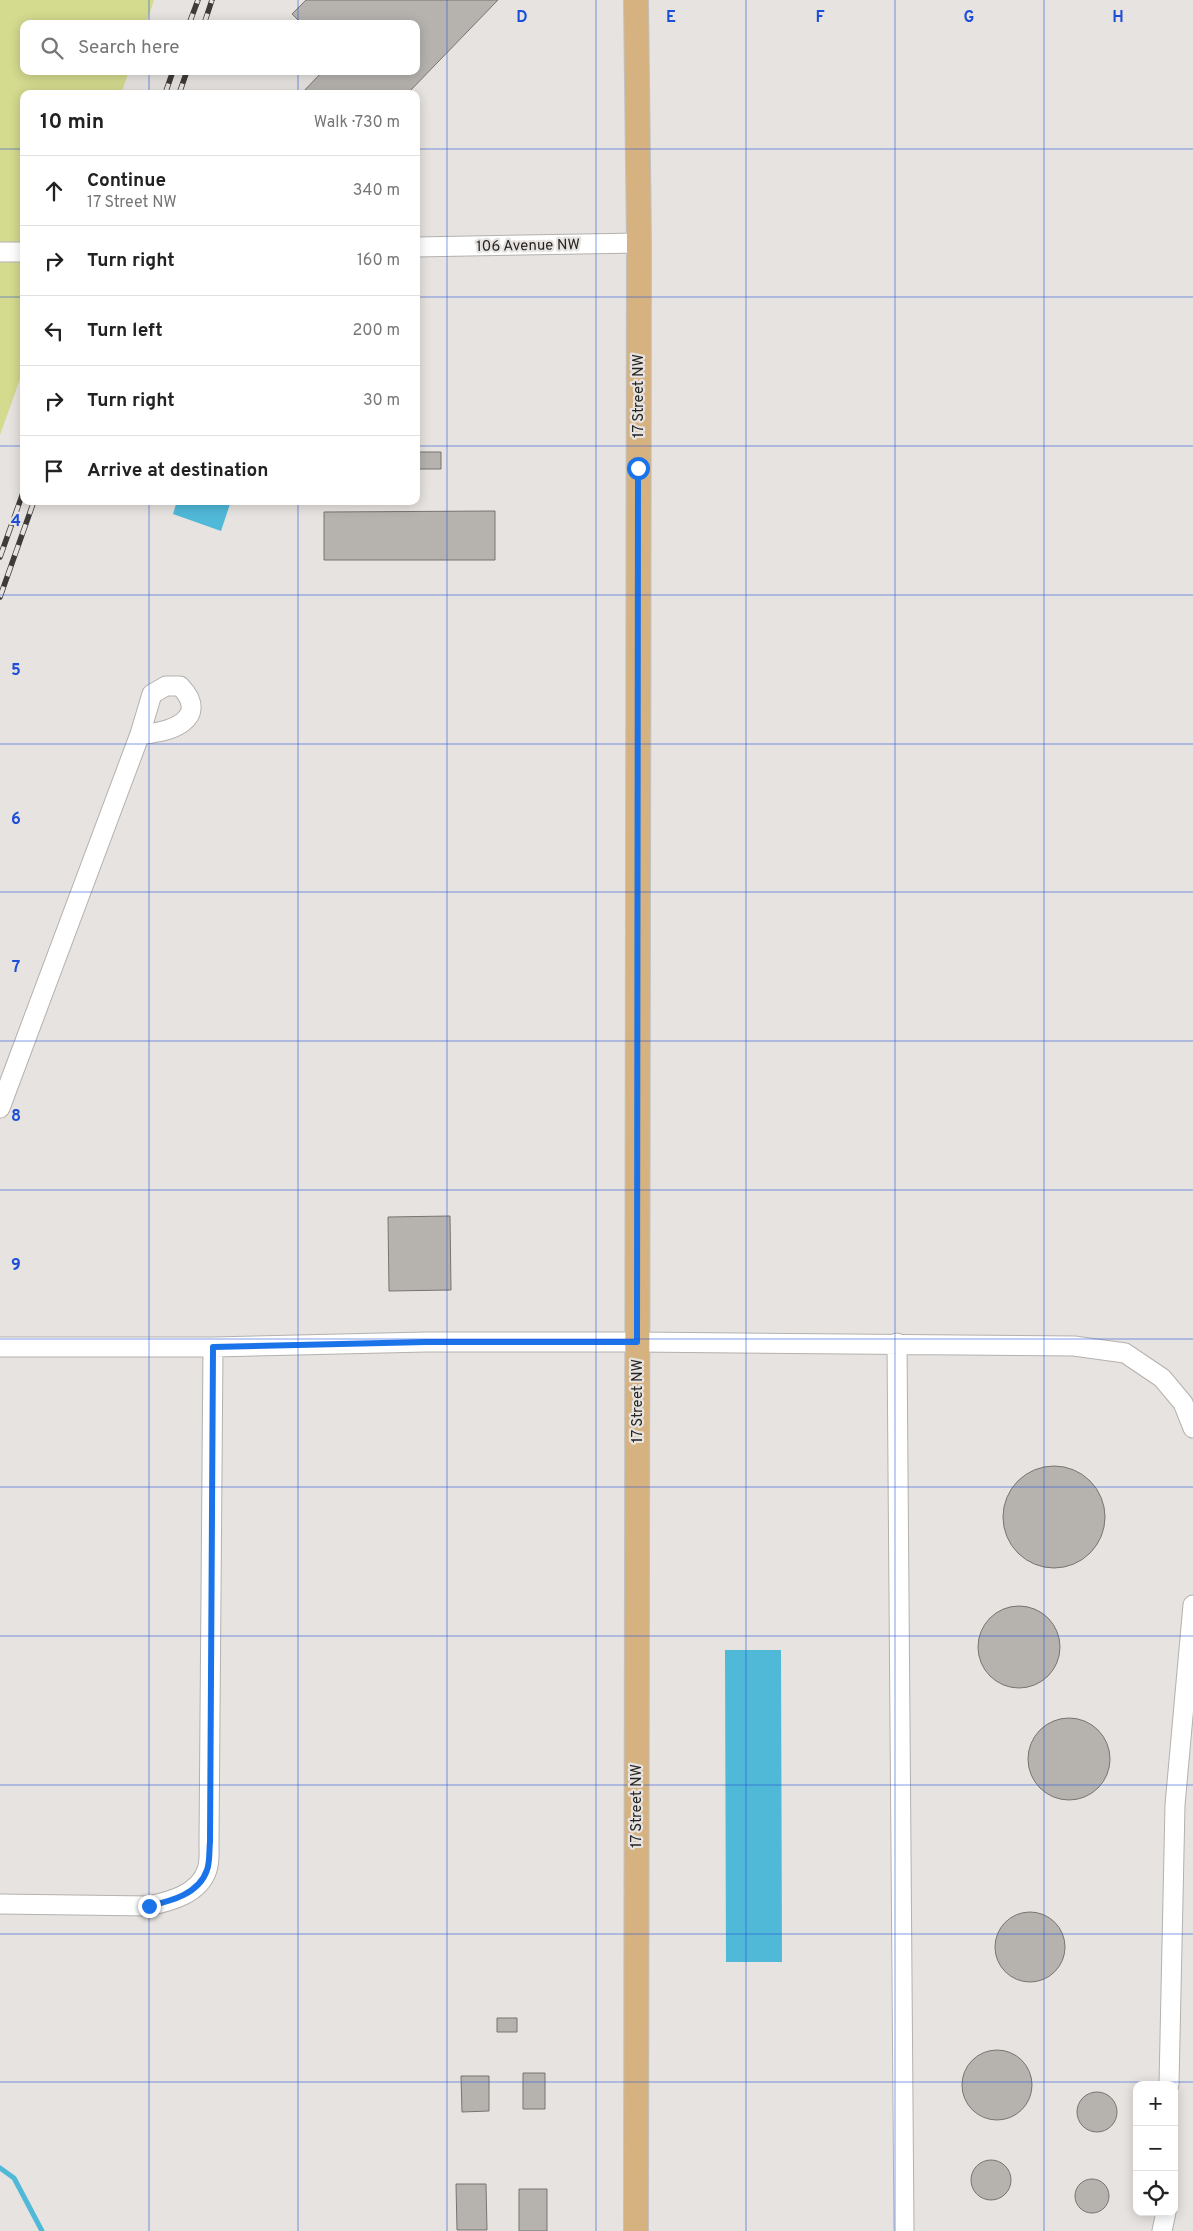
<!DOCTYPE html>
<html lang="en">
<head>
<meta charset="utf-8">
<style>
  :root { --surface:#fff; --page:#f2f2f2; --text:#222; --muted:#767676; --line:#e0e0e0 }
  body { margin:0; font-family:Overpass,sans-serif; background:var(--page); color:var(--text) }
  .controls { position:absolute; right:15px; bottom:15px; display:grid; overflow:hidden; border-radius:10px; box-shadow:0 2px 12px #0003 }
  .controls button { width:45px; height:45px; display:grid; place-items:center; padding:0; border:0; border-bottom:1px solid var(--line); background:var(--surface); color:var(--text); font:25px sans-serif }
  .stop { position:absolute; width:15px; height:15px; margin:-11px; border:4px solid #1a73e8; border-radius:50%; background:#fff }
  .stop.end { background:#1a73e8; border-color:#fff; box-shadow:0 1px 5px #0008 }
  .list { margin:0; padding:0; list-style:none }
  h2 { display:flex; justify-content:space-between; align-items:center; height:65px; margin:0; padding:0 20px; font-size:21px }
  h2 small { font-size:16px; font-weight:400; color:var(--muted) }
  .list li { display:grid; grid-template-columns:32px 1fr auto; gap:15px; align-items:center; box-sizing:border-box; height:70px; padding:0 20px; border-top:1px solid var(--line) }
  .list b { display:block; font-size:19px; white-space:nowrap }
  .list p { margin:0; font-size:16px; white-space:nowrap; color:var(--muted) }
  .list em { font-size:16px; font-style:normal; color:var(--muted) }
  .icon { flex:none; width:28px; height:28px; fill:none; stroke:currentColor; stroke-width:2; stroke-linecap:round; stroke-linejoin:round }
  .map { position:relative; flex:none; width:1193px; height:2231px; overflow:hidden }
  .search { position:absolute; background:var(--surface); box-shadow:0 2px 12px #0003; left:20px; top:20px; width:400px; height:55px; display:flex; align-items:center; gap:12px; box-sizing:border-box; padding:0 18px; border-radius:10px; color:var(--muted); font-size:19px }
  .panel { position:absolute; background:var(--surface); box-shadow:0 2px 12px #0003; left:20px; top:90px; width:400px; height:415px; border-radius:10px }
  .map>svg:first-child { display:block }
  .green { fill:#d4da8e }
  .water { fill:#50b9d8 }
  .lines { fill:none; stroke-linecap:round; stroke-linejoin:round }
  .stream { stroke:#50b9d8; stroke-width:5 }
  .building { fill:#b6b3af; stroke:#777471 }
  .minor-casing { stroke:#b4b1ae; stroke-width:21 }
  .major-casing { stroke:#c2c2c1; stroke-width:26 }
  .minor { stroke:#fff; stroke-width:19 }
  .major { stroke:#d6b280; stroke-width:24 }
  .rail-casing { stroke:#3e3b3a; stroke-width:5.5 }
  .rail { stroke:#e6e3e0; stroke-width:4; stroke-dasharray:11; stroke-linecap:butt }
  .route { stroke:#1a73e8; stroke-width:6 }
  .grid { fill:none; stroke:#1d4ed8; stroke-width:1; stroke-opacity:0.55 }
  .labels { text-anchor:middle; stroke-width:4.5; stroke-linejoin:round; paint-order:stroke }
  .street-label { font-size:15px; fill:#262423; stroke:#e6e3e0 }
  .grid-label { font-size:16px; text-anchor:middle; font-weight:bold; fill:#1d4ed8; stroke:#e6e3e0; stroke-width:4.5; stroke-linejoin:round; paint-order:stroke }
</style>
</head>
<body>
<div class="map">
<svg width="1193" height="2231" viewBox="0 0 1193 2231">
  <rect width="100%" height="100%" fill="#e6e3e0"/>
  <path class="green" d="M0,0H154L146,24H24V71H129L121,94H24V368L0,435Z"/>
  <path class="water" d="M177,501H231L221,531L173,514Z
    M725,1650H781L782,1962H726Z"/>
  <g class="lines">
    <path class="stream" d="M0,2168L14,2178L42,2231"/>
  </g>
  <path class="building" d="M306,0H498L407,94H301L323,71H416V24H302L292,14Z
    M416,452H441V469H416Z
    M495,511V560H324V512Z
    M450,1216L451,1290L389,1291L388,1217Z
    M1003 1517a51 51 0 1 1 102 0a51 51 0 1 1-102 0Z
    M978 1647a41 41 0 1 1 82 0a41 41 0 1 1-82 0Z
    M1028 1759a41 41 0 1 1 82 0a41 41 0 1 1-82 0Z
    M995 1947a35 35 0 1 1 70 0a35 35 0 1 1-70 0Z
    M497,2018H517V2032H497Z
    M962 2085a35 35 0 1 1 70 0a35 35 0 1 1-70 0Z
    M523,2073H545V2109H523Z
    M461,2076H489V2111L462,2112Z
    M1077 2112a20 20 0 1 1 40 0a20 20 0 1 1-40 0Z
    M971 2180a20 20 0 1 1 40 0a20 20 0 1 1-40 0Z
    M1075 2196a17 17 0 1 1 34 0a17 17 0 1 1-34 0Z
    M456,2184H486L487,2230H457Z
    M519,2189H547V2231H519Z"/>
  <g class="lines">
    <g class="minor-casing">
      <path id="minor" d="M416,247L639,243
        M0,252H24
        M0,1108L140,734L152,694L166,686H180C212,719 168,734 140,734
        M897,1343L904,2231
        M0,1347H213L426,1342H637L1074,1346L1125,1353L1162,1378L1183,1403L1193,1428
        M0,1904L149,1906C171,1901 199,1894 207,1870C210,1862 209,1851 209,1842L213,1347
        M1169,2085L1175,1805L1193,1605
        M1162,2231L1166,2212"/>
    </g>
    <g class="major-casing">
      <path id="major" d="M636,2231L639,243L636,0"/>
    </g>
    <use href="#minor" class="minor"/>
    <use href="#major" class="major"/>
    <g class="rail-casing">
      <path id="rail" d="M189,24L198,0
        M204,24L212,0
        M165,94L173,71
        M179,94L187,71
        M0,557L24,490
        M0,597L34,501"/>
    </g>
    <use href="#rail" class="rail"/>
  </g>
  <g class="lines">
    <path class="route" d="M149,1906C171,1901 199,1894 207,1870C210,1862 209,1851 210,1842L213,1347L426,1342H637L638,468"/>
  </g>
  <path class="grid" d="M149,0V24M298,0V24M447,0V2231M596,0V2231M746,0V2231M895,0V2231M1044,0V2231M149,71V94M298,71V94M0,149H24M416,149H1193M0,297H24M416,297H1193M0,446H24M416,446H1193M149,501V2231M298,501V2231M0,595H1193M0,744H1193M0,892H1193M0,1041H1193M0,1190H1193M0,1339H1193M0,1487H1193M0,1636H1193M0,1785H1193M0,1934H1193M0,2082H1193"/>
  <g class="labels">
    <g class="street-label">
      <text transform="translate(528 245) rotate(-1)" y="5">106 Avenue NW</text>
      <text transform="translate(638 396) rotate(-90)" y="5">17 Street NW</text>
      <text transform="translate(637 1401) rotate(-90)" y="5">17 Street NW</text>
      <text transform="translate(636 1806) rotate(-90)" y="5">17 Street NW</text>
    </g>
  </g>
  <g class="grid-label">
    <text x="522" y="22">D</text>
    <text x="671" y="22">E</text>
    <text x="820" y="22">F</text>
    <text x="969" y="22">G</text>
    <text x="1118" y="22">H</text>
    <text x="16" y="526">4</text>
    <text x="16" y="675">5</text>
    <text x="16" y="824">6</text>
    <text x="16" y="972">7</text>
    <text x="16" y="1121">8</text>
    <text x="16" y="1270">9</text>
  </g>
</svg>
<div class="controls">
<button>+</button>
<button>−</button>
<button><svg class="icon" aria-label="locate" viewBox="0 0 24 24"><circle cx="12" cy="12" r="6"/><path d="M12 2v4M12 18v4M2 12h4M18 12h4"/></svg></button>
</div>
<div class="stop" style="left:638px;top:468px"></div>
<div class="stop end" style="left:149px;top:1906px"></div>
<div class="search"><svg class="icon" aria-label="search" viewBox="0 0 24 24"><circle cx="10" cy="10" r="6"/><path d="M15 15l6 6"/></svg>Search here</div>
<section class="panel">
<h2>10 min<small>Walk · 730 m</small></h2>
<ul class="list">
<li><svg class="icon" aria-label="ahead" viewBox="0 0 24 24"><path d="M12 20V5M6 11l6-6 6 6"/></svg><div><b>Continue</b><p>17 Street NW</p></div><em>340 m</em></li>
<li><svg class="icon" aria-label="right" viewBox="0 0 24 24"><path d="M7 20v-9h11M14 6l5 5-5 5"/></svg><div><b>Turn right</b></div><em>160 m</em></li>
<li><svg class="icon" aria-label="left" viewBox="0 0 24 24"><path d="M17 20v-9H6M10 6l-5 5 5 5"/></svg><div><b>Turn left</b></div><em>200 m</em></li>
<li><svg class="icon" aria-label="right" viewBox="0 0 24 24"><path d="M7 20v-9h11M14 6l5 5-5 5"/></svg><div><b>Turn right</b></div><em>30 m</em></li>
<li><svg class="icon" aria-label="arrive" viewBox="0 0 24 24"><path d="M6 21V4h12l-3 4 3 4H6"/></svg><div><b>Arrive at destination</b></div></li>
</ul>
</section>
</div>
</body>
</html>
